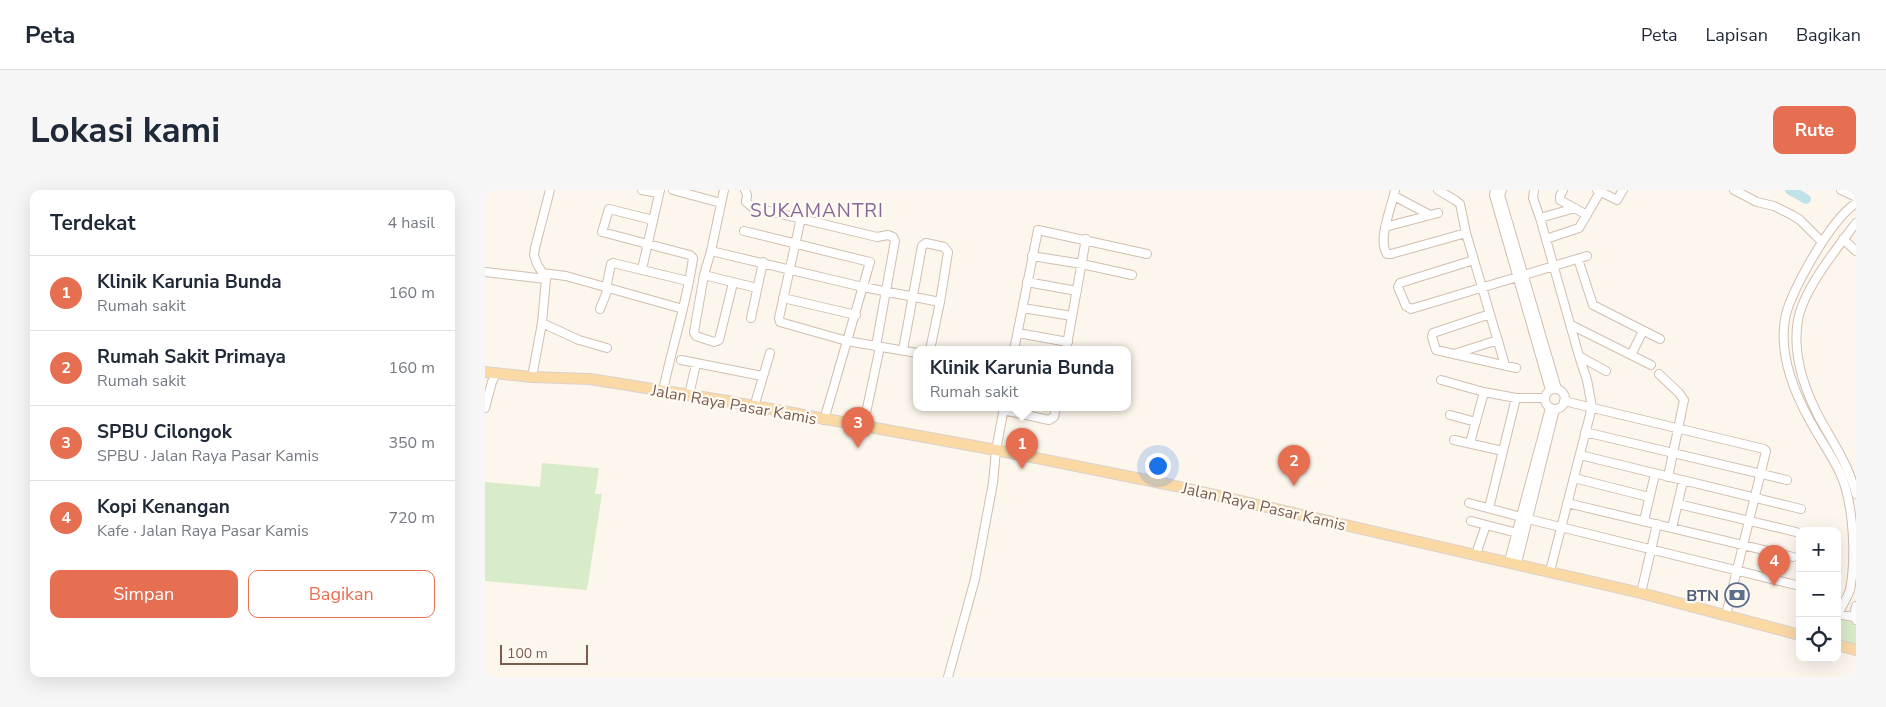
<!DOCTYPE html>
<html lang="id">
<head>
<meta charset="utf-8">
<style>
  :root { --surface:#fff; --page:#f6f6f7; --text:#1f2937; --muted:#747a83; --line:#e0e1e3; --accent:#e76f51 }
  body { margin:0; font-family:"Nunito Sans",sans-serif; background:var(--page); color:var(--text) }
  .controls { position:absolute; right:15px; bottom:15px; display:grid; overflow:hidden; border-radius:10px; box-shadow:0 5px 20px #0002 }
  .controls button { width:45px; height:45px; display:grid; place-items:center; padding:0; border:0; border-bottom:1px solid var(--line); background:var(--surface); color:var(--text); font:25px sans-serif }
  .scale { position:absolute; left:15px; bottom:12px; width:88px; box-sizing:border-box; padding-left:5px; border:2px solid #7a5c4d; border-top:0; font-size:14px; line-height:18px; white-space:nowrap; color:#7a5c4d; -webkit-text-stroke:4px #fffaf3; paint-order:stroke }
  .you { position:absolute; left:672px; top:275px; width:18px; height:18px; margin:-12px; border:4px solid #fff; border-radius:50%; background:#1a73e8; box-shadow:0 0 0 8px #1a73e833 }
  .badge { display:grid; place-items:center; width:32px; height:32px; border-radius:50%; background:var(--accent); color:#fff; font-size:16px; font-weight:700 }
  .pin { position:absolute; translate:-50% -41px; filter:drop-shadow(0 1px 2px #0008) }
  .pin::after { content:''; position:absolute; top:26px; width:18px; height:15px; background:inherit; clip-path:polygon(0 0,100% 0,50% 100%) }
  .popup { position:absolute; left:428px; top:156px; width:218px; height:65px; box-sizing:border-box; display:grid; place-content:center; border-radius:10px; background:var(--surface); filter:drop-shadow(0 1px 4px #0005); font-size:16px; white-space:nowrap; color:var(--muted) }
  .popup b { font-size:19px; color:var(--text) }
  .popup::after { content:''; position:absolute; left:50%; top:100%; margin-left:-10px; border:10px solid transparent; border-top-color:var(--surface) }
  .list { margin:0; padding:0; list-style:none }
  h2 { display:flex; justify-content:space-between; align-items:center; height:65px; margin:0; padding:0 20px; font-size:21px }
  h2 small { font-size:16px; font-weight:400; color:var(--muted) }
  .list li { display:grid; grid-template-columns:32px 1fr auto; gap:15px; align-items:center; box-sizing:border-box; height:75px; padding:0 20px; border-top:1px solid var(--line) }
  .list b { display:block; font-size:19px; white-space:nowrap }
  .list p { margin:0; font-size:16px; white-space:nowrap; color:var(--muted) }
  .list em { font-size:16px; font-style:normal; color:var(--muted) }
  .actions { display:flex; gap:10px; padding:15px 20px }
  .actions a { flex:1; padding:11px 0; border:1px solid var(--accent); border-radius:10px; text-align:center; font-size:18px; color:var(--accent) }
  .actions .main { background:var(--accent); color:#fff }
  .icon { flex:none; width:28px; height:28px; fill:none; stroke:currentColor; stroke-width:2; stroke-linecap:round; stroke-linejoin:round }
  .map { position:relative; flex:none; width:1371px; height:487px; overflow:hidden; border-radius:10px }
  header { display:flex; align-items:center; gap:30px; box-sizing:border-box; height:70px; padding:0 25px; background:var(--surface); border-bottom:1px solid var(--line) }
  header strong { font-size:24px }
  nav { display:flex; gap:28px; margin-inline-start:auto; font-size:18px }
  .intro { display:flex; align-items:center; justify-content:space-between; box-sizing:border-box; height:120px; padding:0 30px }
  h1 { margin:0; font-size:35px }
  .button { padding:12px 22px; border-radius:10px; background:var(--accent); color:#fff; font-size:18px; font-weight:700 }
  main { display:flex; gap:30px; padding:0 30px }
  aside { flex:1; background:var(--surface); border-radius:10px; box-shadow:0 5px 20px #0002 }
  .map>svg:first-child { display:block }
  .green { fill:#d8ecc9 }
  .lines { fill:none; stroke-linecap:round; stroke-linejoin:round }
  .river { stroke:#bfe3e8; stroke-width:10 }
  .minor-casing { stroke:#d1beb0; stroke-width:10 }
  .major-casing { stroke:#dad1cd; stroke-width:12 }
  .minor { stroke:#fff; stroke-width:8 }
  .major { stroke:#fbd9a5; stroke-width:10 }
  .labels { text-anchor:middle; stroke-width:4.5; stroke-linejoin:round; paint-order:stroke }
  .street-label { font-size:16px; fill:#7a5c4d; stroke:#fffaf3 }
  .service-label { font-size:16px; font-weight:bold; fill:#4e5e75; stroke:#fffaf3; text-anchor:end }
  .quarter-label { font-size:19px; letter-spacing:1px; fill:#846695; stroke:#fffaf3 }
</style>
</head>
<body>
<header>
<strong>Peta</strong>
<nav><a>Peta</a><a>Lapisan</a><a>Bagikan</a></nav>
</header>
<div class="intro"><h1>Lokasi kami</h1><a class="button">Rute</a></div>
<main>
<aside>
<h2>Terdekat<small>4 hasil</small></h2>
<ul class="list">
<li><span class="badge">1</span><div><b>Klinik Karunia Bunda</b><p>Rumah sakit</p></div><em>160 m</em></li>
<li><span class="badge">2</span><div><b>Rumah Sakit Primaya</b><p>Rumah sakit</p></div><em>160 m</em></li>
<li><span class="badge">3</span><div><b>SPBU Cilongok</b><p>SPBU · Jalan Raya Pasar Kamis</p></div><em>350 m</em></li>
<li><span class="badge">4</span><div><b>Kopi Kenangan</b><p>Kafe · Jalan Raya Pasar Kamis</p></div><em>720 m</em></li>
</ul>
<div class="actions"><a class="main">Simpan</a><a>Bagikan</a></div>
</aside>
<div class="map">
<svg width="1371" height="487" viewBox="0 0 1371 487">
  <rect width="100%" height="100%" fill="#fdf6ec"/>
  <path class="green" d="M57,273L114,278L110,304H117L102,400L0,391V292L55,297Z
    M1352,429L1365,432L1371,436V456L1352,451Z"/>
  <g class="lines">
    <path class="river" d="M1305,0L1321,9"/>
    <g class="minor-casing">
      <path id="minor" d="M157,0L173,3
        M188,0L236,13
        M239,0L226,61L219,85L209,142L211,146L229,152L234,150L248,93
        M260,0L262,5L261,12L267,17L392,47L403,45L408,47L410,51L391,156
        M910,0C907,17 892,49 902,64H906L981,43
        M953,0L970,10L975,14L981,43L1020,175
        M1010,0L1009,5L1065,200
        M1017,0L1015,5L1072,199
        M1049,0L1048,8L1055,28L1094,166L1102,190L1107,217L1065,381
        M1078,0L1075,6V10L1102,25
        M1112,0L1132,10L1138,0
        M1249,0L1272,12L1289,16L1307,25L1315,30L1337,52
        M1356,0L1371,7
        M909,6L945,25
        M316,28L294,128L295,132L362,151L432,163
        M1055,28L1090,18
        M168,30L124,19L117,42L205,65L208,68C202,113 187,156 178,201
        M1371,33C1352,58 1318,100 1313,130C1307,164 1319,199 1335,229C1349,254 1364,276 1371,304
        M900,37L953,23
        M259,41L385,72L339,230
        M1061,49L1094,38L1115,2
        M1358,49L1371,61
        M226,61L378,97L455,112
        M547,66L597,74L647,85
        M1093,69L1108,115L1175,149
        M989,70L915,93L913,97L921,116L926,119L1102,66
        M157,79L175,0
        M0,82L61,89
        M57,83L81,86L198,119
        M219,85L272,98
        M542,92L592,101
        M121,98L126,74L128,73L203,91
        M298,108L371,125
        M538,118L587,126
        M115,119L123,99
        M1005,124L948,143L947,147L951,160L1031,178
        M266,128L278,72
        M57,133L94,150L122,158
        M1086,135L1166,175
        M533,143L583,152
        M418,160L437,56L441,53L459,57L463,62L455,112L445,160
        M529,160L553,40L662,64
        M581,160L601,49
        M972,163L1013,150
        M1146,165L1158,141
        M1094,166L1121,181
        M196,170L277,186
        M1174,184L1194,203L1199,210L1183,287
        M47,187L57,133L61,89L52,74L49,65L50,58L65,0
        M956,190L999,202L1031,208H1060
        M1060 209a10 10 0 1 1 20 0a10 10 0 1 1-20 0Z
        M204,205L211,174
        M1079,211L1279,259L1281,261L1241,425
        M269,217L285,163
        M0,218L7,192L11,184
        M518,220L564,230L569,227L571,218
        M965,225L991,232
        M378,237L395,157
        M1100,242L1302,290
        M969,250L1018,261
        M985,253L999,202
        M1095,265L1316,319
        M1089,288L1164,307
        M984,313L1036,327
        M1082,313L1308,367
        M1193,314L1311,342
        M1004,318L1031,208
        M1043,329L1315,396
        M986,331L1032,343
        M1159,331L1170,284
        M1187,338L1198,291
        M991,364L1001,335
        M1024,371L1065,218
        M1032,373L1070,219
        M1156,403L1172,334
        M1352,424L1369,427L1371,430
        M1353,424C1357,416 1362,408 1365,400C1371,368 1369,316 1356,285C1347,265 1334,248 1324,229C1307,198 1293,159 1301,124C1306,106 1316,88 1325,72C1336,53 1353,25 1371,13
        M1369,427L1371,416
        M463,487L490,389L508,293L511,260L519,218"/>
    </g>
    <g class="major-casing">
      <path id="major" d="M0,182L47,187L105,189L242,211L511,260L686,295L1156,403L1315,445
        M1352,455L1371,460"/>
    </g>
    <use href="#minor" class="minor"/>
    <use href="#major" class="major"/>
  </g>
  <defs>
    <g id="bank-ring" transform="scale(1.25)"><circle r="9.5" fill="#fffaf3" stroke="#5c6f8a" stroke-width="1.5"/><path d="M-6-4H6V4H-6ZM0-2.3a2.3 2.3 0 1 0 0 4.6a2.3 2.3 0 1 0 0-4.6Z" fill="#5c6f8a"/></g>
  </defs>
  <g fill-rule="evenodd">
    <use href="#bank-ring" x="1252" y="405"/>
  </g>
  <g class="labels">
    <g class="street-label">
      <text transform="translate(249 214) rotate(10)" y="6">Jalan Raya Pasar Kamis</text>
      <text transform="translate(779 316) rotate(13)" y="6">Jalan Raya Pasar Kamis</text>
    </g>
    <g class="service-label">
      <text x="1234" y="411">BTN</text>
    </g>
    <g class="quarter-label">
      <text x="332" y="27">SUKAMANTRI</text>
    </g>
  </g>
</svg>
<div class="controls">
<button>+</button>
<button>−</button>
<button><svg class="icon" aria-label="locate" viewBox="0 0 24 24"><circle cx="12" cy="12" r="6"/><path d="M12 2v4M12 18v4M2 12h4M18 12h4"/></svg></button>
</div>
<div class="scale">100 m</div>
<div class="you"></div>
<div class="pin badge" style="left:537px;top:279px">1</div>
<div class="popup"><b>Klinik Karunia Bunda</b>Rumah sakit</div>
<div class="pin badge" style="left:809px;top:296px">2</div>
<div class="pin badge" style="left:373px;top:258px">3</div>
<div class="pin badge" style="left:1289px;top:396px">4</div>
</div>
</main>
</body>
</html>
